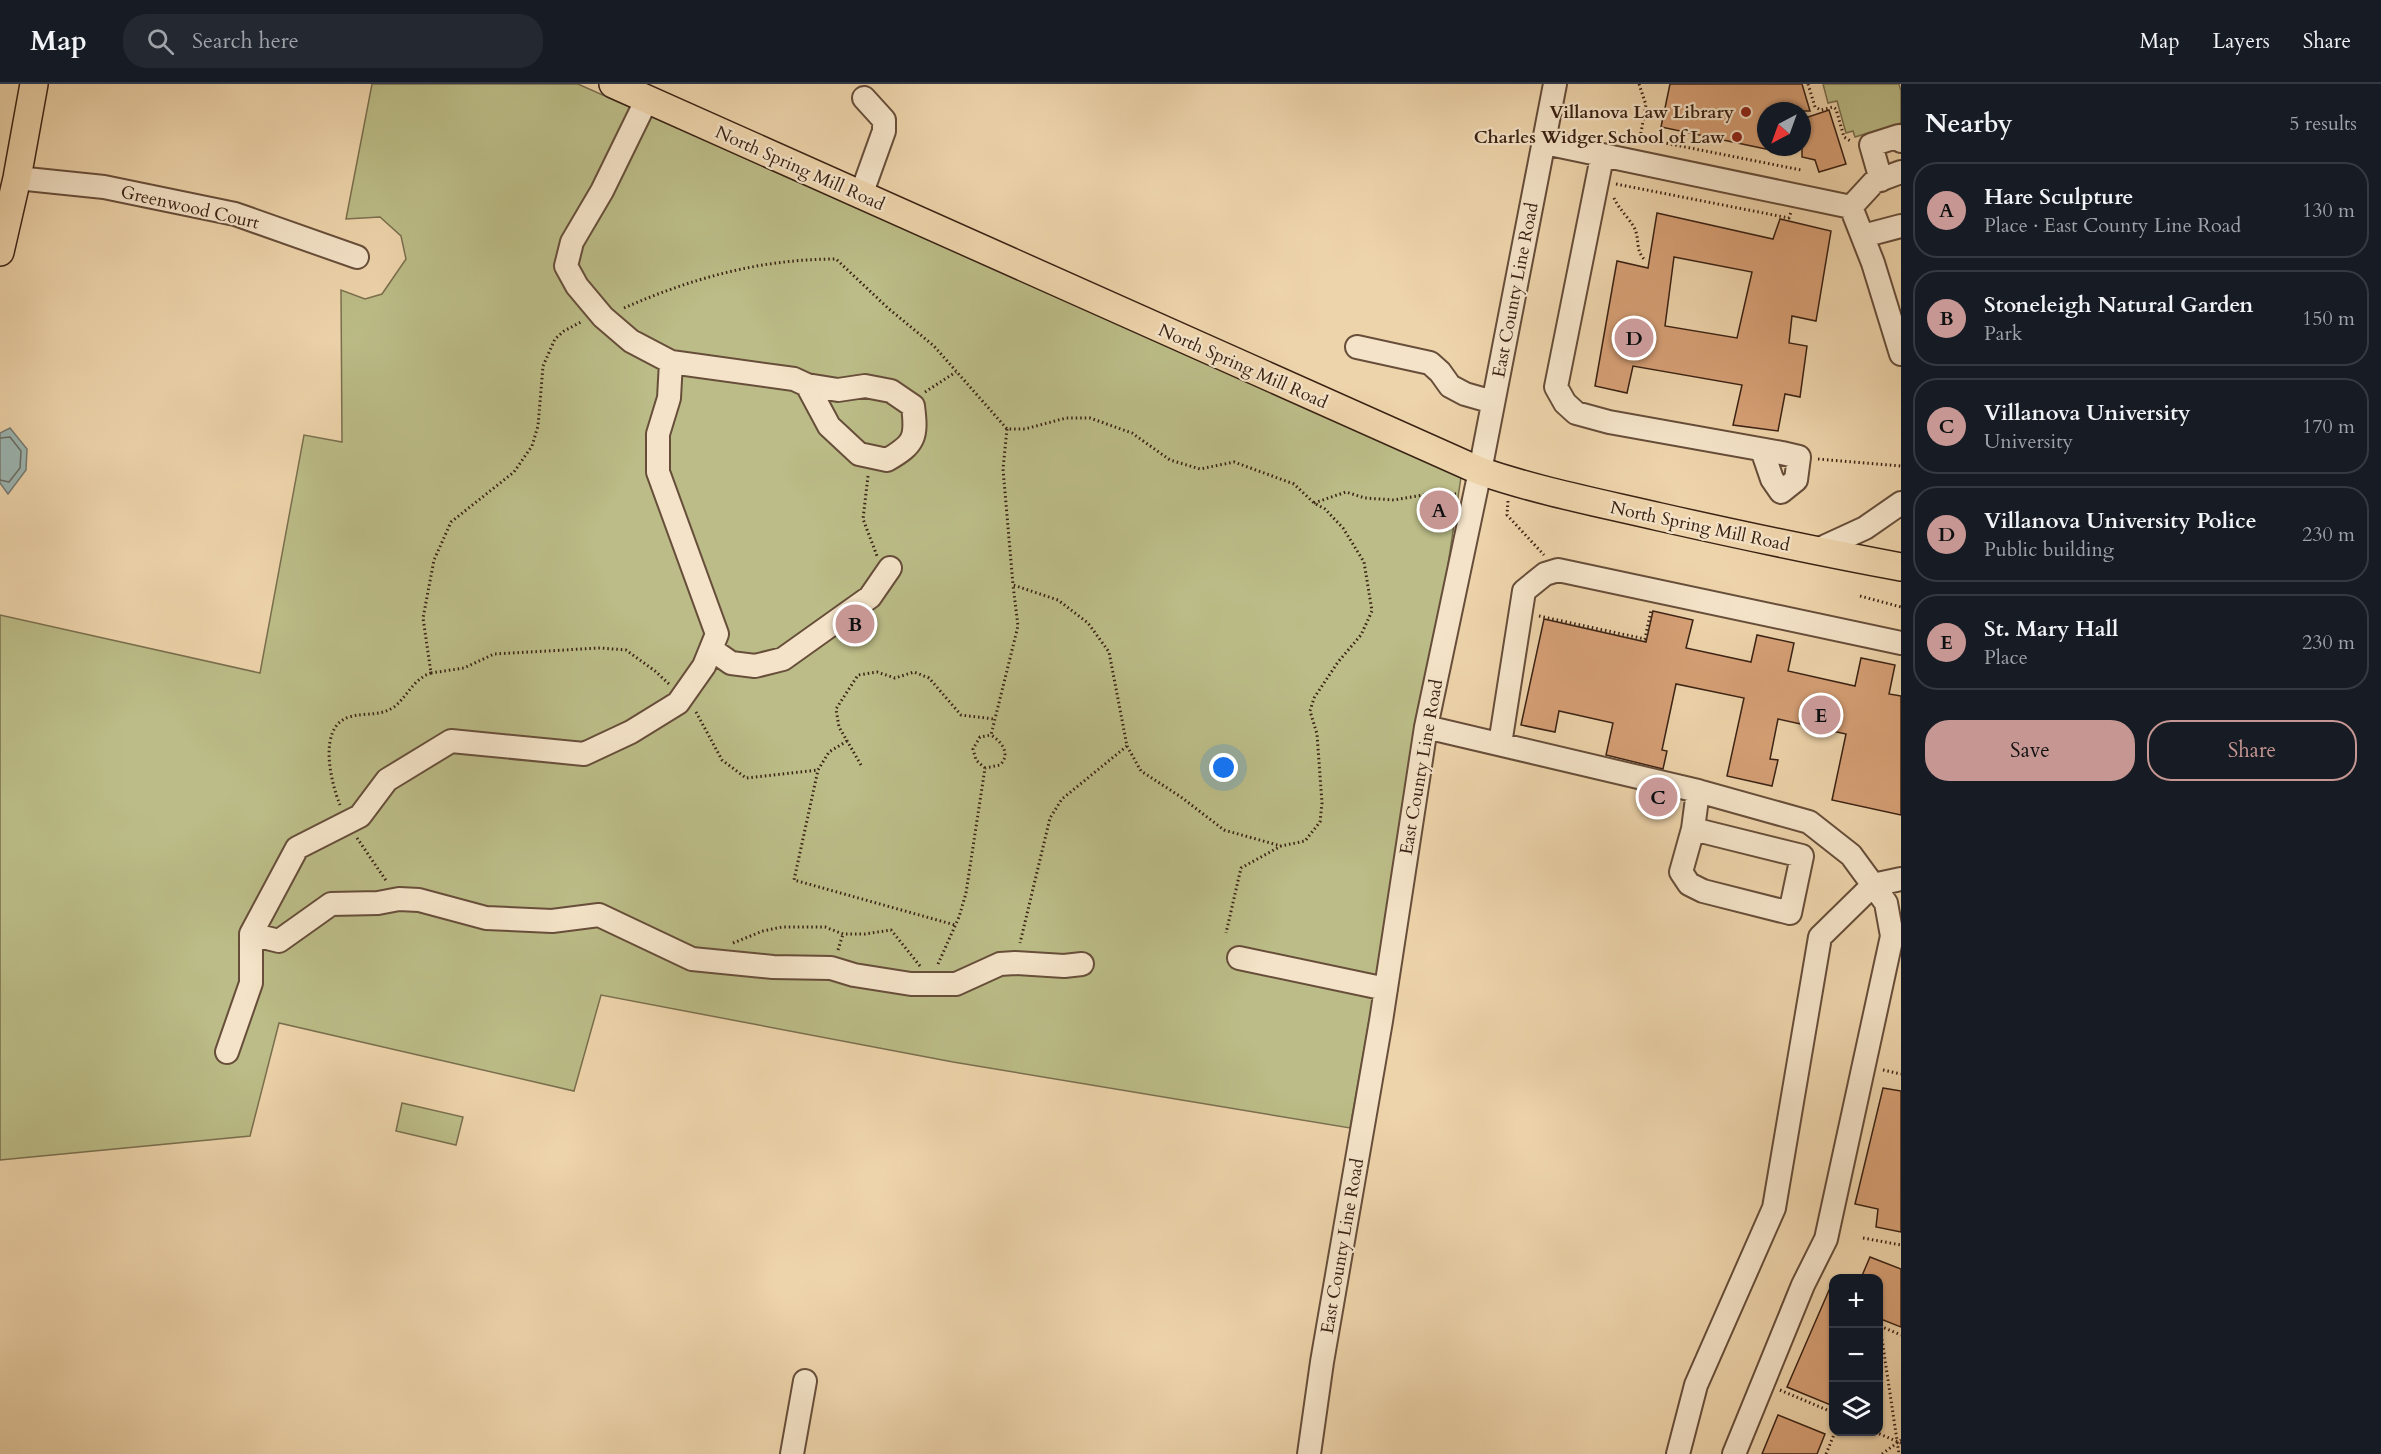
<!DOCTYPE html>
<html lang="en">
<head>
<meta charset="utf-8">
<style>
  :root { --surface:#171b24; --page:#242831; --text:#f1f3f6; --muted:#9ea1a6; --line:#363941; --accent:#c59692 }
  body { margin:0; font-family:Cardo,serif; background:var(--page); color:var(--text) }
  .controls { position:absolute; right:18px; bottom:18px; display:grid; overflow:hidden; border-radius:12px; box-shadow:0 2px 4px #0004 }
  .controls button { width:54px; height:54px; display:grid; place-items:center; padding:0; border:0; border-bottom:2px solid var(--line); background:var(--surface); color:var(--text); font:30px sans-serif }
  .compass { position:absolute; left:1757px; top:18px; width:54px; height:54px; border-radius:50%; background:var(--surface); box-shadow:0 2px 4px #0004; rotate:221deg }
  .you { position:absolute; left:1224px; top:684px; width:21px; height:21px; margin:-15px; border:4px solid #fff; border-radius:50%; background:#1a73e8; box-shadow:0 0 0 9px #1a73e833 }
  .badge { display:grid; place-items:center; width:39px; height:39px; border-radius:50%; background:var(--accent); color:#111; font-size:20px; font-weight:700 }
  .pin { position:absolute; translate:-50% -50%; border:3px solid #fff; box-shadow:0 2px 6px #0006 }
  .list { margin:0; padding:0; list-style:none }
  h2 { display:flex; justify-content:space-between; align-items:center; height:78px; margin:0; padding:0 24px; font-size:26px }
  h2 small { font-size:20px; font-weight:400; color:var(--muted) }
  .list li { display:grid; grid-template-columns:39px 1fr auto; gap:18px; align-items:center; box-sizing:border-box; height:96px; margin:0 12px 12px; padding:0 12px; border:2px solid var(--line); border-radius:24px }
  .list b { display:block; font-size:22px; white-space:nowrap }
  .list p { margin:0; font-size:20px; white-space:nowrap; color:var(--muted) }
  .list em { font-size:20px; font-style:normal; color:var(--muted) }
  .actions { display:flex; gap:12px; padding:18px 24px }
  .actions a { flex:1; padding:14px 0; border:2px solid var(--accent); border-radius:24px; text-align:center; font-size:21px; color:var(--accent) }
  .actions .main { background:var(--accent); color:#111 }
  .icon { flex:none; width:33px; height:33px; fill:none; stroke:currentColor; stroke-width:2; stroke-linecap:round; stroke-linejoin:round }
  .map { position:relative; flex:none; width:1901px; height:1370px; overflow:hidden }
  header { display:flex; align-items:center; gap:36px; box-sizing:border-box; height:84px; padding:0 30px; background:var(--surface); border-bottom:2px solid var(--line) }
  header strong { font-size:28px }
  nav { display:flex; gap:33px; margin-inline-start:auto; font-size:21px }
  .search { width:420px; height:54px; background:var(--page); display:flex; align-items:center; gap:15px; box-sizing:border-box; padding:0 21px; border-radius:24px; color:var(--muted); font-size:22px }
  main { display:flex }
  aside { flex:1; background:var(--surface) }
  .map>svg:first-child { display:block }
  .green { fill:#bbbc87; stroke:#7a6f4e; stroke-width:1.5 }
  .water { fill:#9cb6b3; stroke:#757b73; stroke-width:1.5 }
  .lines { fill:none; stroke-linecap:round; stroke-linejoin:round }
  .shore { stroke:#6b6c64; stroke-width:1.5 }
  .building { fill:#d7a076; stroke:#3a2214; stroke-width:1.5; fill-rule:evenodd }
  .minor-casing { stroke:#674e3a; stroke-width:26 }
  .major-casing { stroke:#3a2214; stroke-width:30 }
  .path { stroke:#3a2214; stroke-width:3; stroke-dasharray:1.5 3; stroke-linecap:butt }
  .minor { stroke:#f4e3c8; stroke-width:22 }
  .major { stroke:#eed4ab; stroke-width:27 }
  .poi-dot { fill:#8f2418; stroke:#f4e3c8; stroke-width:2 }
  .labels { text-anchor:middle; stroke-width:4.5; stroke-linejoin:round; paint-order:stroke }
  .poi-label { font-size:18px; font-weight:bold; fill:#3a2214; stroke:#f4e3c8; text-anchor:end }
  .street-label { font-size:18px; fill:#3a2214; stroke:#f4e3c8 }
</style>
</head>
<body>
<header>
<strong>Map</strong>
<div class="search"><svg class="icon" aria-label="search" viewBox="0 0 24 24"><circle cx="10" cy="10" r="6"/><path d="M15 15l6 6"/></svg>Search here</div>
<nav><a>Map</a><a>Layers</a><a>Share</a></nav>
</header>
<main>
<div class="map">
<svg width="1901" height="1370" viewBox="0 0 1901 1370">
  <rect width="100%" height="100%" fill="#eed4ab"/>
  <filter id="stains"><feTurbulence type="fractalNoise" baseFrequency=".00333" numOctaves="4"/><feColorMatrix values="0 0 0 0 .2 0 0 0 0 .09 0 0 0 0 .02 0 0 0 .5 -.17"/></filter>
  <radialGradient id="worn" r=".72"><stop offset=".6" stop-color="#630" stop-opacity="0"/><stop offset="1" stop-color="#630" stop-opacity=".3"/></radialGradient>
  <path class="green" d="M372,0H578L1461,393L1438,549L1350,1044L953,978L601,911L574,1007L279,939L250,1052L0,1076V531L260,589L304,351L342,358L341,206L365,215L382,210L406,175L401,152L380,133L346,135Z
    M1823,0H1899L1901,7V39L1855,53L1853,47L1846,49L1837,17L1828,19Z
    M402,1019L463,1033L456,1061L396,1047Z"/>
  <path class="water" d="M10,344L27,365L26,386L8,410L0,399V349Z"/>
  <g class="lines">
    <path class="shore" d="M0,354L10,353L21,367L20,384L9,398L0,396"/>
  </g>
  <path class="building" d="M1670,0H1802L1810,27H1766V65L1661,43Z
    M1829,26L1846,80L1819,88L1815,76L1802,73V35Z
    M1657,129L1773,155L1780,135L1831,147L1816,237L1792,232L1789,259L1807,262L1800,313L1785,310L1778,347L1733,341L1742,301L1633,282L1627,309L1595,302L1617,177L1648,184ZM1674,173L1752,188L1737,254L1665,242Z
    M1653,527L1693,536L1686,564L1751,578L1757,551L1794,559L1788,587L1855,602L1861,574L1895,581L1889,610L1901,612V731L1832,716L1846,650L1778,635L1770,675L1778,676L1772,702L1727,692L1744,614L1676,600L1662,666L1667,667L1663,685L1606,671L1613,639L1559,627L1555,648L1521,641L1544,535L1646,558Z
    M1883,1004L1901,1007V1148L1876,1143L1878,1125L1855,1120Z
    M1870,1173L1901,1185V1243L1878,1234V1194H1861Z
    M1833,1197V1322L1787,1303Z
    M1778,1331L1825,1350L1817,1370H1762Z"/>
  <g class="lines">
    <g class="minor-casing">
      <path id="minor" d="M647,15L602,107L572,158L566,182L577,202L603,233L631,257L671,278L794,295L807,301L838,306L865,302L891,307L913,322C917,353 915,360 887,376L859,370L829,342L807,301
        M1545,59L1851,123L1873,179L1901,270
        M1602,73L1556,303L1565,319L1576,329L1609,338L1782,369L1799,373L1796,396L1781,408L1772,395L1762,366
        M17,94L104,103L235,130L357,173
        M1881,96L1871,61L1899,52L1901,57
        M861,111L884,47V36L864,14
        M1851,123L1874,98L1901,88
        M1863,152L1901,142
        M1357,263L1430,279L1440,288L1450,302L1465,310L1493,318
        M1815,467L1865,444L1901,419
        M711,565L731,579L755,582L783,575L870,513L890,484
        M1426,643L1698,707L1809,738L1851,771L1873,801L1886,819L1892,852L1826,1155L1803,1201L1734,1370
        M1500,660L1524,507L1545,490L1558,486L1901,559
        M1693,745L1802,772L1790,829L1703,807L1689,800L1681,788L1693,745L1698,707
        M251,850L279,857L331,820L378,819L399,815L419,816L486,834L552,837L599,831L692,875L773,883L831,884L854,891L911,900H956L1000,880L1015,879L1064,882L1082,880
        M1239,874L1386,905
        M227,968L251,899V850L297,764L360,732L387,696L451,657L584,670L631,648L678,619L704,582L717,550L658,388V350L669,314L671,278
        M792,1370L805,1297
        M1309,1370L1322,1278L1381,937L1426,643L1480,387L1555,0
        M1678,1370L1696,1301L1774,1124L1820,853L1873,801L1901,795"/>
    </g>
    <g class="major-casing">
      <path id="major" d="M613,0L1480,387C1538,407 1600,419 1660,433C1740,451 1820,468 1901,483
        M0,168L17,94L34,0"/>
    </g>
    <path class="path" d="M1639,0L1646,21L1640,54
      M1808,0L1815,23L1821,26L1833,23L1836,25L1844,53L1852,58
      M1640,54L1801,86
      M1616,100L1789,134L1791,128
      M1614,114C1619,126 1634,139 1636,148C1639,158 1636,167 1645,176
      M624,224C692,194 761,175 836,175L889,225L934,262L1007,345H1025L1066,334H1090L1132,349L1170,376L1200,385L1234,378L1294,400L1314,419L1325,425L1343,444L1364,478L1372,527L1361,551L1338,578L1314,614L1310,627L1317,650L1322,719L1320,738L1305,757L1281,762L1241,784L1226,849
      M925,308L956,288
      M1007,345L1003,385L1013,501
      M1818,375L1901,382
      M868,392L863,435L877,472
      M1508,417L1507,431L1544,471
      M1314,419L1346,408L1365,414L1394,416L1429,410H1456
      M1860,512L1901,523
      M1539,532L1645,555L1651,526
      M431,589L464,584L494,570L600,564L626,566L655,587L669,600
      M696,628L722,676L746,694L818,686
      M847,657L829,668L818,686L794,796L955,841
      M1127,662L1141,687L1181,713L1224,746L1281,762
      M861,681L839,643L836,625L858,591L877,588L895,594L914,588L929,594L961,631L994,635
      M985,684L976,676L973,665L980,653L991,651
      M340,721C331,699 317,643 349,633C365,628 379,633 394,623C408,612 413,595 431,589L423,534L434,476L451,438L514,388L532,362L538,342L543,282L555,255L564,247L581,238
      M357,754L387,798
      M733,859L763,847L782,843H825L843,850H865L891,846L920,882
      M838,866L843,850
      M938,880L959,833L966,809L985,684L1000,681C1011,670 1002,658 991,651L1018,542L1013,501L1058,516L1088,539L1109,568L1127,662L1062,715L1050,734L1020,859
      M1883,986L1901,990
      M1863,1154L1901,1161
      M1880,1242L1899,1370
      M1878,1246L1880,1242L1901,1251
      M1780,1306L1834,1329
      M1875,1348L1901,1359
      M1826,1370L1835,1348
      M1882,1370L1901,1356"/>
    <use href="#minor" class="minor"/>
    <use href="#major" class="major"/>
  </g>
  <g class="poi-dot">
    <circle cx="1746" cy="28" r="6"/>
    <circle cx="1737" cy="53" r="6"/>
  </g>
  <g class="labels">
    <g class="poi-label">
      <text x="1734" y="34">Villanova Law Library</text>
      <text x="1725" y="59">Charles Widger School of Law</text>
    </g>
    <g class="street-label">
      <text transform="translate(800 84) rotate(24)" y="6">North Spring Mill Road</text>
      <text transform="translate(190 123) rotate(13)" y="6">Greenwood Court</text>
      <text transform="translate(1515 206) rotate(-79)" y="6">East County Line Road</text>
      <text transform="translate(1243 282) rotate(24)" y="6">North Spring Mill Road</text>
      <text transform="translate(1700 442) rotate(12)" y="6">North Spring Mill Road</text>
      <text transform="translate(1421 683) rotate(-80)" y="6">East County Line Road</text>
      <text transform="translate(1342 1162) rotate(-80)" y="6">East County Line Road</text>
    </g>
  </g>
  <rect width="100%" height="100%" filter="url(#stains)"/>
  <rect width="100%" height="100%" fill="url(#worn)"/>
</svg>
<div class="controls">
<button>+</button>
<button>−</button>
<button><svg class="icon" aria-label="layers" viewBox="0 0 24 24"><path d="M12 4l9 5-9 5-9-5zM3 14l9 5 9-5"/></svg></button>
</div>
<svg class="compass" viewBox="-18 -18 36 36"><path d="M0-13l5 13h-10z" fill="#e53935"/><path d="M0 13l5-13h-10z" fill="#9ea1a6"/></svg>
<div class="you"></div>
<div class="pin badge" style="left:1439px;top:426px">A</div>
<div class="pin badge" style="left:855px;top:540px">B</div>
<div class="pin badge" style="left:1658px;top:713px">C</div>
<div class="pin badge" style="left:1634px;top:254px">D</div>
<div class="pin badge" style="left:1821px;top:631px">E</div>
</div>
<aside>
<h2>Nearby<small>5 results</small></h2>
<ul class="list">
<li><span class="badge">A</span><div><b>Hare Sculpture</b><p>Place · East County Line Road</p></div><em>130 m</em></li>
<li><span class="badge">B</span><div><b>Stoneleigh Natural Garden</b><p>Park</p></div><em>150 m</em></li>
<li><span class="badge">C</span><div><b>Villanova University</b><p>University</p></div><em>170 m</em></li>
<li><span class="badge">D</span><div><b>Villanova University Police</b><p>Public building</p></div><em>230 m</em></li>
<li><span class="badge">E</span><div><b>St. Mary Hall</b><p>Place</p></div><em>230 m</em></li>
</ul>
<div class="actions"><a class="main">Save</a><a>Share</a></div>
</aside>
</main>
</body>
</html>
